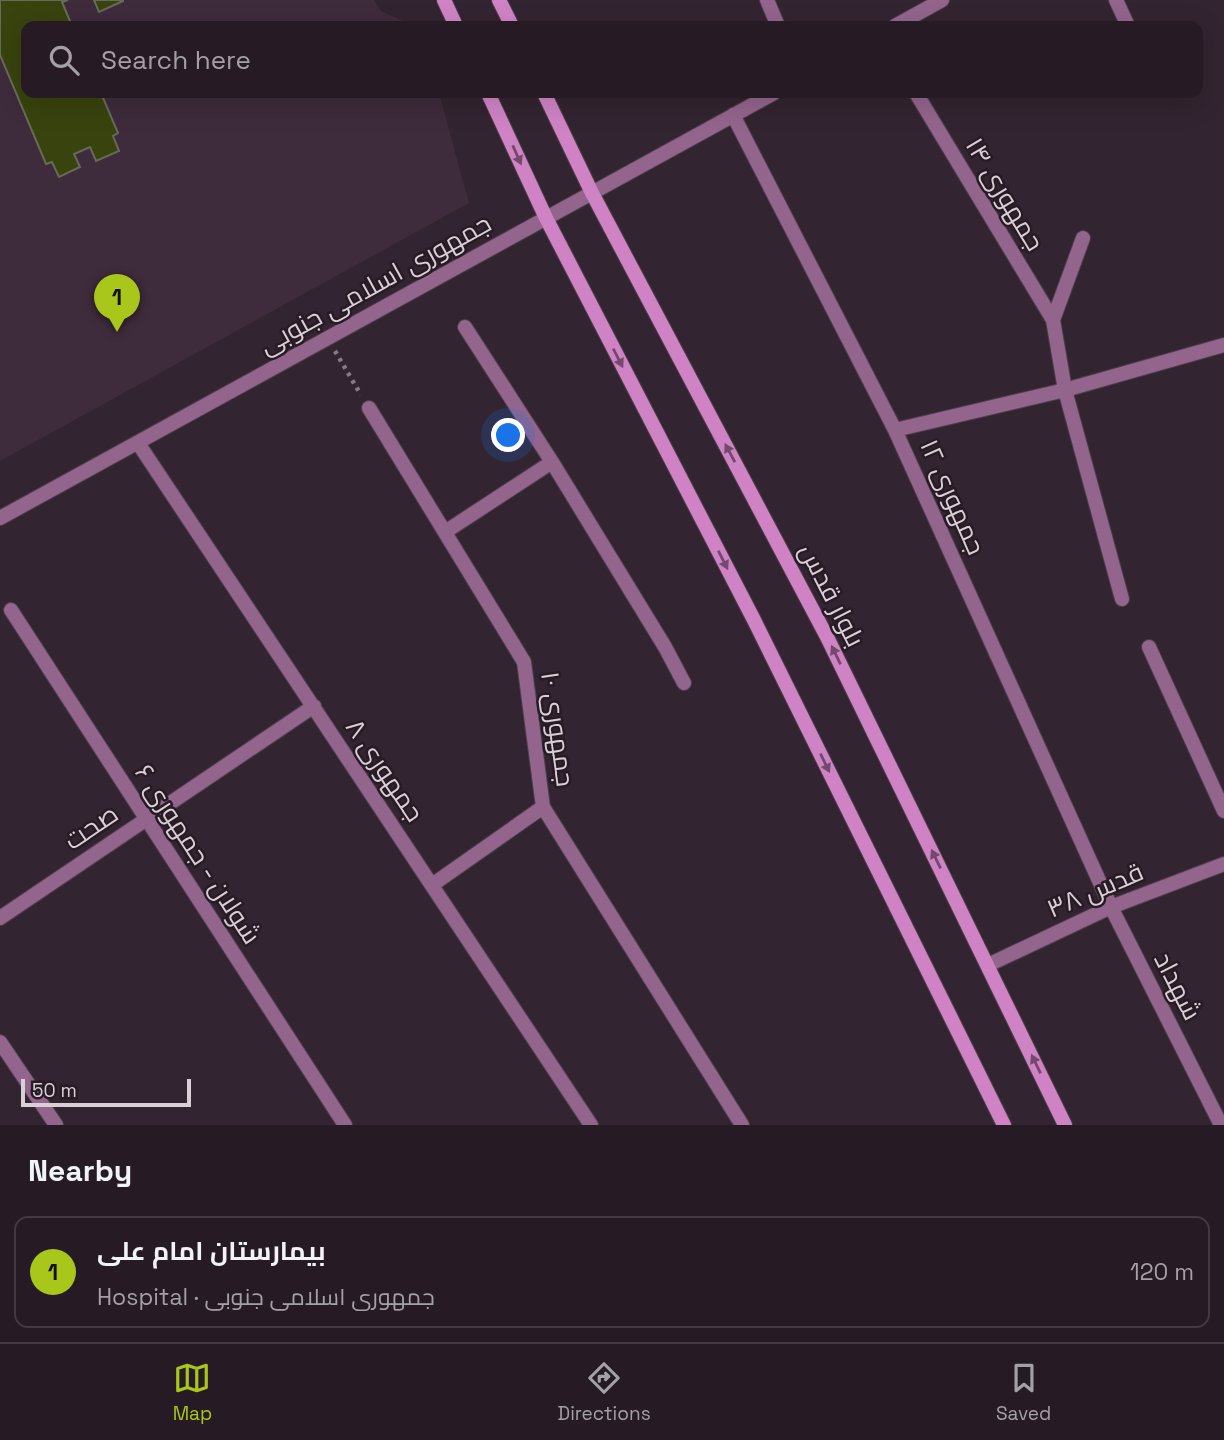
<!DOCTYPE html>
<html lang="en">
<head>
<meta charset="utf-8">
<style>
  :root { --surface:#261b24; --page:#322831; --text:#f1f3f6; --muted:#a4a1a6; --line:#423941; --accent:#a9c71a }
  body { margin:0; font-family:"Space Grotesk",Cairo,sans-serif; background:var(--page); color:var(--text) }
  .scale { position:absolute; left:21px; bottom:18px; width:170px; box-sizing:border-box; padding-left:7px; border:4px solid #d8cfd7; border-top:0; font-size:19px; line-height:24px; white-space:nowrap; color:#d8cfd7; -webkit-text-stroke:5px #281b26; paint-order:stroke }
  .you { position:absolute; left:509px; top:436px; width:24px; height:24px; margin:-18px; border:5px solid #fff; border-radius:50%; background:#1a73e8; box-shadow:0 0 0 10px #1a73e833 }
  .badge { display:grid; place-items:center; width:46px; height:46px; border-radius:50%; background:var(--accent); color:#111; font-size:23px; font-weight:700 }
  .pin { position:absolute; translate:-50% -58px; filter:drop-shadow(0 2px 4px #0008) }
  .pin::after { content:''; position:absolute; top:37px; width:24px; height:21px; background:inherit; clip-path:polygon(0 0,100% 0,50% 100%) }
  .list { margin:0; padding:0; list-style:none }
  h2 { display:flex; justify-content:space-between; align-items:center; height:91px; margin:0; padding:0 28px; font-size:30px }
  h2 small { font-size:23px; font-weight:400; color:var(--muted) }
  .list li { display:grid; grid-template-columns:46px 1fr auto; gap:21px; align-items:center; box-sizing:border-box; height:112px; margin:0 14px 14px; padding:0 14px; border:2px solid var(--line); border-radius:14px }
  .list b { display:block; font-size:26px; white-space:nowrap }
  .list p { margin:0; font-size:23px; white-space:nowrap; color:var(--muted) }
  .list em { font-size:23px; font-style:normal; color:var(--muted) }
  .icon { flex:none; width:38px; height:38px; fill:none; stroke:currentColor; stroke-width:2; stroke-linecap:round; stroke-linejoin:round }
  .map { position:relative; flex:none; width:1224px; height:1125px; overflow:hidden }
  .search { position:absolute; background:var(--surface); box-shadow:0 7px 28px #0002; left:21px; right:21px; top:21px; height:77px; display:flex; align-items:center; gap:18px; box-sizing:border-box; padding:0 24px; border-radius:14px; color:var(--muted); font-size:26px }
  .sheet { height:217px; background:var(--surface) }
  nav { display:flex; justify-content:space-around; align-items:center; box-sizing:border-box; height:98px; border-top:2px solid var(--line); background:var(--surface); font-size:19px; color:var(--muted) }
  nav a { display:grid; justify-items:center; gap:4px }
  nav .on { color:var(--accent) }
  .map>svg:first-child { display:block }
  .built { fill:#3e2b3b }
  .building { fill:#38430e; stroke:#666b59; stroke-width:2 }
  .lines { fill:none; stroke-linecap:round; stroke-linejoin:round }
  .minor-casing { stroke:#4d3f4b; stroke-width:16 }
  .tertiary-casing { stroke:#4d3f4b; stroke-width:16 }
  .secondary-casing { stroke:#4d3f4b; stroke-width:16 }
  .path { stroke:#867b85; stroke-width:4.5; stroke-dasharray:3.5 5; stroke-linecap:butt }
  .minor { stroke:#93648c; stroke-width:14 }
  .tertiary { stroke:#93648c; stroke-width:14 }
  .secondary { stroke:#cf83c5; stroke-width:14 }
  .oneway { fill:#734a6e }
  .labels { text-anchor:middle; stroke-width:5; stroke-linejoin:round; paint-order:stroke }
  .street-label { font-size:26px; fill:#d8cfd7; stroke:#281b26 }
</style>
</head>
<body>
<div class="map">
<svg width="1224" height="1125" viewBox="0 0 1224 1125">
  <rect width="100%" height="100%" fill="#322430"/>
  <path class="built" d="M0,0H374L381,11L414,26H26V93H439L469,203L0,461Z"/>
  <path class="building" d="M0,0H68L62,2L72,26H26V93H101L118,133L113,136L119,151L96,161L90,147L74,154L80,167L59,177L52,162L46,164L0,55Z
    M94,0H123V1L99,12Z"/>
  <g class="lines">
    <g class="minor-casing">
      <path id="minor" d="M767,0L778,26
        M1116,0L1128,26
        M916,93L1053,320
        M733,115L895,430L1111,907L1221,1125
        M1083,238L1053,320L1065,390L1122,599
        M465,327L552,462L665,647L684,683
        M369,408L524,662L543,807L742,1125
        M895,430L1065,390L1224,345
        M138,443L591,1125
        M445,532L552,462
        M11,610L345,1125
        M1149,647L1224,811
        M432,885L543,807
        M0,918L314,706
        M988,965L1111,907L1224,864
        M0,1042L56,1125"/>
    </g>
    <g class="tertiary-casing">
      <path id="tertiary" d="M895,26L942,0
        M0,518L774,93"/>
    </g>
    <g class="secondary-casing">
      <path id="secondary" d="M444,0L456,26
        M499,0L512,26
        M488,93L546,218L754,620L1004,1125
        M544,93L592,193L827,637L1065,1125"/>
    </g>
    <path class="path" d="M335,351L361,395"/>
    <use href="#minor" class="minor"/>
    <use href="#tertiary" class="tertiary"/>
    <use href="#secondary" class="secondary"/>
  </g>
  <defs><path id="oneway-solid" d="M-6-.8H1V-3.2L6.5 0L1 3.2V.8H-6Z" transform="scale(1.75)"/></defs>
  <g class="oneway">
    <use href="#oneway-solid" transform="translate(517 155) rotate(66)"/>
    <use href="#oneway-solid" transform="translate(618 358) rotate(63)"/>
    <use href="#oneway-solid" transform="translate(730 453) rotate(-118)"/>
    <use href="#oneway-solid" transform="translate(723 560) rotate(63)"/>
    <use href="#oneway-solid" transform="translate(836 655) rotate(-116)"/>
    <use href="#oneway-solid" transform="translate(825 763) rotate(64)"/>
    <use href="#oneway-solid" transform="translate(936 859) rotate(-116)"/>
    <use href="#oneway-solid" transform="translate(1036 1064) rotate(-116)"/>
  </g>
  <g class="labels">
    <g class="street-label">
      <text transform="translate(1005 194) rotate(59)" y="9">جمهوری ۱۴</text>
      <text transform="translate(375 284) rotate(-29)" y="9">جمهوری اسلامی جنوبی</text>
      <text transform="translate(953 497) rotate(66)" y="9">جمهوری ۱۲</text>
      <text transform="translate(832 595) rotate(63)" y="9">بلوار قدس</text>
      <text transform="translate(558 729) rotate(82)" y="9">جمهوری ۱۰</text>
      <text transform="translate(385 770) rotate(56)" y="9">جمهوری ۸</text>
      <text transform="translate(91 827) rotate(-34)" y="9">صحت</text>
      <text transform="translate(198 854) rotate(57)" y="9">شولان - جمهوری ۶</text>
      <text transform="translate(1095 890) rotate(-23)" y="9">قدس ۳۸</text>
      <text transform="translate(1178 986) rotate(63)" y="9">شهداد</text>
    </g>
  </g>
</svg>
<div class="scale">50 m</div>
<div class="you"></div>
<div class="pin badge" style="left:117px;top:332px">1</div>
<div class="search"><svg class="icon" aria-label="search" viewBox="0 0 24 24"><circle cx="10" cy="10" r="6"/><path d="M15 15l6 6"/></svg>Search here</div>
</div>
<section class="sheet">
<h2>Nearby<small></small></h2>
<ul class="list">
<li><span class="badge">1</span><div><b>بیمارستان امام علی</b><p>Hospital · جمهوری اسلامی جنوبی</p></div><em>120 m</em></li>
</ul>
</section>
<nav>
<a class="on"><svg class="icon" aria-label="map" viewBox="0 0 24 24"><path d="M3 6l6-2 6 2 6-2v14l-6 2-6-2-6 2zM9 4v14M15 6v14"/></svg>Map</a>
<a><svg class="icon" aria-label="directions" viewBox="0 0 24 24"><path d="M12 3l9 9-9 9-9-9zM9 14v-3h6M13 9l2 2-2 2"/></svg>Directions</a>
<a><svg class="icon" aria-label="saved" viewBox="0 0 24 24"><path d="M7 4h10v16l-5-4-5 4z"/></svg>Saved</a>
</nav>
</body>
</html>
